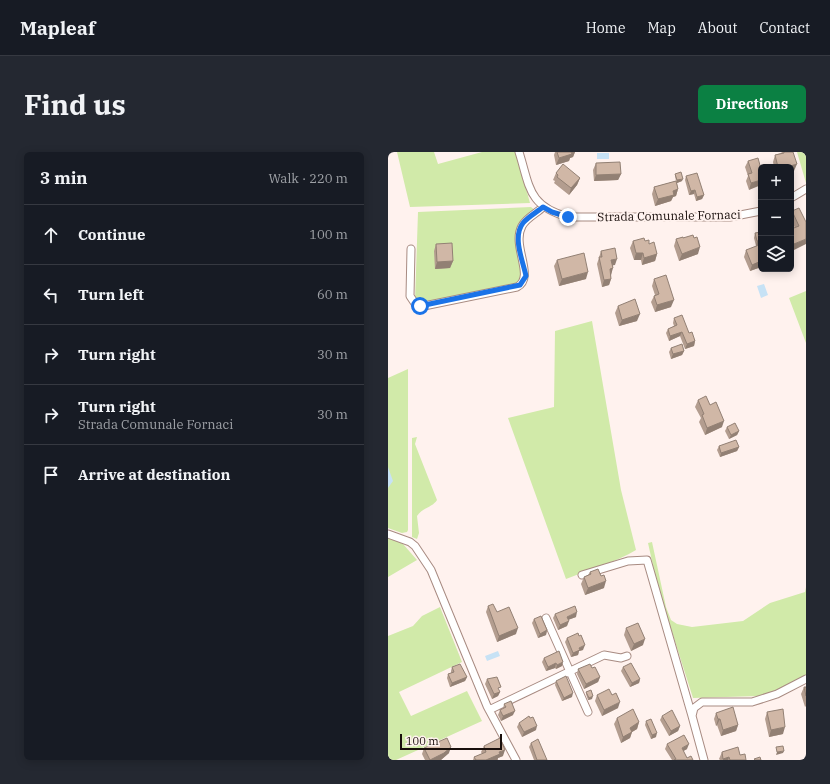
<!DOCTYPE html>
<html lang="en">
<head>
<meta charset="utf-8">
<style>
  :root { --surface:#171b24; --page:#242831; --text:#f1f3f6; --muted:#9ea1a6; --line:#363941; --accent:#0b8043 }
  body { margin:0; font-family:"IBM Plex Serif",serif; background:var(--page); color:var(--text) }
  .controls { position:absolute; right:12px; top:12px; display:grid; overflow:hidden; border-radius:6px; box-shadow:0 2px 10px #0003 }
  .controls button { width:36px; height:36px; display:grid; place-items:center; padding:0; border:0; border-bottom:1px solid var(--line); background:var(--surface); color:var(--text); font:20px sans-serif }
  .scale { position:absolute; left:12px; bottom:10px; width:102px; box-sizing:border-box; padding-left:4px; border:2px solid #190f0c; border-top:0; font-size:11px; line-height:14px; white-space:nowrap; color:#190f0c; -webkit-text-stroke:3px #fff2ee; paint-order:stroke }
  .stop { position:absolute; width:12px; height:12px; margin:-9px; border:3px solid #1a73e8; border-radius:50%; background:#fff }
  .stop.end { background:#1a73e8; border-color:#fff; box-shadow:0 1px 4px #0008 }
  .list { margin:0; padding:0; list-style:none }
  h2 { display:flex; justify-content:space-between; align-items:center; height:52px; margin:0; padding:0 16px; font-size:17px }
  h2 small { font-size:13px; font-weight:400; color:var(--muted) }
  .list li { display:grid; grid-template-columns:26px 1fr auto; gap:12px; align-items:center; box-sizing:border-box; height:60px; padding:0 16px; border-top:1px solid var(--line) }
  .list b { display:block; font-size:15px; white-space:nowrap }
  .list p { margin:0; font-size:13px; white-space:nowrap; color:var(--muted) }
  .list em { font-size:13px; font-style:normal; color:var(--muted) }
  .icon { flex:none; width:22px; height:22px; fill:none; stroke:currentColor; stroke-width:2; stroke-linecap:round; stroke-linejoin:round }
  .map { position:relative; flex:none; width:418px; height:608px; overflow:hidden; border-radius:6px }
  header { display:flex; align-items:center; gap:24px; box-sizing:border-box; height:56px; padding:0 20px; background:var(--surface); border-bottom:1px solid var(--line) }
  header strong { font-size:19px }
  nav { display:flex; gap:22px; margin-inline-start:auto; font-size:14px }
  .intro { display:flex; align-items:center; justify-content:space-between; box-sizing:border-box; height:96px; padding:0 24px }
  h1 { margin:0; font-size:28px }
  .button { padding:10px 18px; border-radius:6px; background:var(--accent); color:#fff; font-size:14px; font-weight:700 }
  main { display:flex; gap:24px; padding:0 24px }
  aside { flex:1; background:var(--surface); border-radius:6px; box-shadow:0 2px 10px #0003 }
  .map>svg:first-child { display:block }
  .green { fill:#d1eaa9 }
  .water { fill:#c7e2f5 }
  .lines { fill:none; stroke-linecap:round; stroke-linejoin:round }
  .minor-casing { stroke:#a88b82; stroke-width:9 }
  .minor { stroke:#fff; stroke-width:7 }
  .wall { fill:#b39d8f }
  .shaded-wall { fill:#928074 }
  .building { fill:#d0b7a6; stroke:#928074 }
  .route { stroke:#1a73e8; stroke-width:5 }
  .labels { text-anchor:middle; stroke-width:4; stroke-linejoin:round; paint-order:stroke }
  .street-label { font-size:12px; fill:#190f0c; stroke:#fff2ee }
</style>
</head>
<body>
<header>
<strong>Mapleaf</strong>
<nav><a>Home</a><a>Map</a><a>About</a><a>Contact</a></nav>
</header>
<div class="intro"><h1>Find us</h1><a class="button">Directions</a></div>
<main>
<aside>
<h2>3 min<small>Walk · 220 m</small></h2>
<ul class="list">
<li><svg class="icon" aria-label="ahead" viewBox="0 0 24 24"><path d="M12 20V5M6 11l6-6 6 6"/></svg><div><b>Continue</b></div><em>100 m</em></li>
<li><svg class="icon" aria-label="left" viewBox="0 0 24 24"><path d="M17 20v-9H6M10 6l-5 5 5 5"/></svg><div><b>Turn left</b></div><em>60 m</em></li>
<li><svg class="icon" aria-label="right" viewBox="0 0 24 24"><path d="M7 20v-9h11M14 6l5 5-5 5"/></svg><div><b>Turn right</b></div><em>30 m</em></li>
<li><svg class="icon" aria-label="right" viewBox="0 0 24 24"><path d="M7 20v-9h11M14 6l5 5-5 5"/></svg><div><b>Turn right</b><p>Strada Comunale Fornaci</p></div><em>30 m</em></li>
<li><svg class="icon" aria-label="arrive" viewBox="0 0 24 24"><path d="M6 21V4h12l-3 4 3 4H6"/></svg><div><b>Arrive at destination</b></div></li>
</ul>
</aside>
<div class="map">
<svg width="418" height="608" viewBox="0 0 418 608">
  <rect width="100%" height="100%" fill="#fff2ee"/>
  <path class="green" d="M9,0H46L50,12L94,0H128L142,51L22,55Z
    M409,0H418V31Z
    M143,55L148,59L133,70L136,122L132,131L38,152L27,149L30,60Z
    M418,139V191L401,146Z
    M204,169L233,338L248,398C229,410 200,418 178,427L120,266L166,255L167,179Z
    M20,217V378L19,380L14,381L0,376V226Z
    M29,285L27,292L49,348C45,355 34,356 29,364L31,381L29,387L24,385V286Z
    M0,384L15,392L29,408L0,425Z
    M264,390L278,455L283,468L289,472L304,475L355,469L382,451L417,440L418,435V523L392,537L371,544L305,546L270,436L260,391Z
    M52,455L74,510L11,540L23,564L79,539L94,569L8,608H0V484L25,474L34,464Z"/>
  <path class="water" d="M209,1H221V7H209Z
    M376,132L380,143L373,146L369,134Z
    M0,315L5,329L0,336Z
    M110,499L112,504L99,509L97,504Z"/>
  <g class="lines">
    <g class="minor-casing">
      <path id="minor" d="M131,0C142,35 140,54 180,65H342L373,59
        M403,46L418,37
        M23,97L22,144L28,153L36,154L129,135C148,125 123,94 134,74C138,66 149,61 155,55
        M0,382L22,390L27,394L43,418L99,554L128,608
        M194,423L240,409L259,408L304,564
        M158,466L200,560
        M101,558L216,503L233,506L239,504
        M316,608L304,564L306,556L314,550H364L389,542L418,527"/>
    </g>
    <use href="#minor" class="minor"/>
  </g>
  <path class="wall" d="M167,0H187L185,5L182,6L181,9L168,13L166,3Z
    M394,0H405L406,19L403,20V15H386L385,10L387,3L393,1Z
    M360,9L373,17L361,38L358,29L360,24L357,15Z
    M208,11L233,22L230,28L206,29L205,18Z
    M168,21L192,26L189,33L181,43L166,31L167,29L165,28Z
    M287,22L294,29L289,31L290,37L288,44L285,45L283,49L267,54L264,42L266,35L288,29L287,24Z
    M298,24L316,43L314,47L308,49L306,42L301,43L297,28Z
    M404,59L418,70L404,99L403,97V77L407,76L403,68V62Z
    M373,80V92L368,94L366,86L367,81Z
    M295,86L310,102L291,109L286,94L288,87Z
    M245,89H257L261,92L269,102L267,109L254,113L253,108H246L242,96Z
    M48,92L65,109L62,116L47,117L46,99Z
    M358,98L373,99V115L362,119L356,105Z
    M213,99L227,113H225L223,123V127L221,133L214,135L209,112Z
    M169,108L198,127L171,134L166,114Z
    M266,127L283,155L267,160L263,150L266,144L267,143L264,134Z
    M230,154L249,169L231,174L227,161Z
    M286,166L301,181L307,189L306,194L297,197L292,184L281,189L278,181L280,177L286,174L285,171Z
    M283,196L296,199L294,203L283,207L281,200Z
    M310,248L322,253L334,275L317,283L311,270L313,266L307,255Z
    M339,275L351,279L349,283L341,287L337,279Z
    M331,294L351,295L349,299L332,305L329,298Z
    M202,420L216,436L197,443L193,432L196,425L200,423Z
    M100,454L128,482L109,490L98,460Z
    M167,462L188,465L180,468L179,474L170,478L165,466Z
    M146,467L159,478L158,483L150,486L144,471Z
    M238,476L255,493L243,499L236,483Z
    M179,486L195,498L191,499L190,503L183,505L177,490Z
    M156,506L174,514L168,517L167,516L158,519L154,510Z
    M64,515L79,525L77,529L62,535L59,526L60,522L63,521V519Z
    M235,515L252,527L251,531L242,535L233,519Z
    M204,516L212,525L210,530L196,537L189,522L190,517Z
    M99,527L112,540L110,544L104,547L97,532Z
    M168,529L184,545L174,549L167,533Z
    M416,535H418V554L417,555L413,542Z
    M198,540L204,547L200,548L198,542Z
    M209,543H224L230,556L214,564L207,549Z
    M116,552L125,563L113,569L110,563L112,558L115,557Z
    M379,560L395,582L381,585L377,567Z
    M328,561L350,573L348,579L333,584L329,573L328,574L326,567Z
    M274,564L292,574L290,579L281,584L272,568Z
    M229,566L251,570L249,577L244,580L242,586L233,591L226,572Z
    M258,569L268,585L263,587L257,573Z
    M131,571L148,578L134,585L129,575Z
    M143,591L159,608H146L141,595Z
    M279,592L299,597L295,599L299,606L305,608H284L277,597Z
    M96,594L115,604L110,606V608H85L86,605L94,602L93,600Z
    M36,596L61,601L53,608H37L34,602Z
    M334,600L352,603L358,608H332L331,607Z"/>
  <path class="shaded-wall" d="M182,0H187L185,5L182,6L181,9L168,13L171,6Z
    M409,12L406,19L403,20V15H399Z
    M233,22L230,28L206,29L208,23Z
    M192,26L189,33L181,43L183,36Z
    M295,27L294,29L289,31V28Z
    M373,28V33L361,38L363,31Z
    M290,37L288,44L285,45L283,49L267,54L270,47L285,39Z
    M307,38L306,42L301,43L303,39Z
    M316,43L314,47L308,49L309,45Z
    M418,87V92L404,99L406,92Z
    M373,88V92L368,94L369,89Z
    M312,95L310,102L291,109L294,102Z
    M248,101H255L253,108H246Z
    M269,102L267,109L254,113L256,106Z
    M229,107L227,113L221,114L223,108Z
    M65,109L62,116L47,117L49,110Z
    M373,109V115L362,119L364,113Z
    M225,116L223,123L222,117Z
    M200,120L198,127L171,134L174,127Z
    M223,127L221,133L214,135L216,128Z
    M286,148L283,155L267,160L269,153Z
    M252,162L249,169L231,174L234,168Z
    M294,180L292,184L281,189L282,184Z
    M307,189L306,194L297,197L299,192Z
    M296,199L294,203L283,207L285,202Z
    M336,269L334,275L317,283L319,276Z
    M351,279L349,283L341,287L343,283Z
    M351,295L349,299L332,305L333,301Z
    M218,429L216,436L197,443L200,436Z
    M189,460L188,465L177,469L179,465Z
    M181,469L179,474L170,478L172,473Z
    M130,476L128,482L109,490L111,484Z
    M159,478L158,483L150,486L152,482Z
    M257,487L255,493L243,499L246,492Z
    M197,493L195,498L191,499L190,503L183,505L185,501L191,496Z
    M175,510L174,514L168,517L169,513Z
    M168,511L167,516L158,519L160,515Z
    M79,525L77,529L62,535L64,531Z
    M212,525L210,530L196,537L198,532Z
    M252,527L251,531L242,535L244,531Z
    M112,540L110,544L104,547L106,542Z
    M185,541L184,545L174,549L176,546Z
    M205,544L204,547L200,548L201,546Z
    M232,550L230,556L214,564L216,558Z
    M127,559L125,563L113,569L115,564Z
    M330,567H332L329,573L328,574Z
    M251,570L249,577L244,580L242,586L233,591L235,585L242,576Z
    M350,573L348,579L333,584L335,578Z
    M149,574L148,578L134,585L136,580Z
    M292,574L290,579L281,584L283,579Z
    M397,575L395,582L381,585L383,578Z
    M269,581L268,585L263,587L264,583Z
    M301,592L299,597L292,601L294,596Z
    M63,595L61,601L54,607L53,608H42Z
    M117,598L115,604L110,606L109,608H98L111,600Z
    M396,599L395,601L388,603L389,600Z
    M341,605L340,608H335V607Z"/>
  <path class="building" d="M169,0H183L184,2L171,6Z
    M396,0H405L409,12L399,15H390L387,3L396,1Z
    M370,6L373,17V28L363,31L360,22L364,21L360,9Z
    M232,10L233,22L208,23V11Z
    M175,12L192,26L183,36L169,25L170,23L168,21Z
    M293,20L295,27L289,28L287,22Z
    M309,21L316,43L309,45L307,38L303,39L298,24Z
    M288,29L290,37L285,39L286,43L270,47L266,35Z
    M411,56L418,70V87L406,92L403,85V77L411,74L404,59Z
    M373,80V88L369,89L367,81Z
    M305,83L306,86L309,85L312,95L294,102L288,87L295,85V86Z
    M256,86L257,89L261,88V92L266,90L269,102L256,106L255,101H248L245,89Z
    M64,91L65,109L49,110L48,92Z
    M371,93L373,99V109L364,113L358,98Z
    M227,96L229,107L223,108L225,116L222,117L223,127L216,128L211,105H214L213,99Z
    M196,101L200,120L174,127L169,108Z
    M278,123L286,148L269,153L266,144L271,142L266,127Z
    M247,147L252,162L234,168L230,154Z
    M294,163L301,181L304,180L307,189L299,192L294,180L282,184L280,177L289,173L286,166Z
    M294,192L296,199L285,202L283,196Z
    M318,244L322,253L328,250L336,269L319,276L314,263L316,262L310,248Z
    M347,271L351,279L343,283L339,275Z
    M348,288L351,295L333,301L331,294Z
    M210,417L213,424L216,423L218,429L200,436L196,425L203,422L202,420Z
    M105,452L109,460L121,455L130,476L111,484L100,454Z
    M187,454L189,460L179,465L181,469L172,473L167,462Z
    M153,464L159,478L152,482L146,467Z
    M250,471L257,487L246,492L238,476Z
    M190,481L191,484L193,483L197,493L191,496L192,498L185,501L179,486Z
    M171,499L175,510L169,513L168,511L160,515L156,506Z
    M243,511L252,527L244,531L235,515Z
    M72,512L79,525L64,531L60,522L66,520L64,515Z
    M202,512L204,516L207,515L212,525L198,532L190,517Z
    M178,524L185,541L176,546L168,529Z
    M109,525L113,535L110,536L112,540L106,542L99,527Z
    M416,535H418V544Z
    M221,537L224,543L228,541L232,550L216,558L209,543Z
    M203,538L205,544L201,546L198,540Z
    M123,549L127,559L115,564L112,558L118,555L116,552Z
    M345,555L350,573L335,578L332,567H330L328,561Z
    M245,557L251,570L242,576L244,580L235,585L229,566Z
    M395,557L397,575L383,578L379,560Z
    M284,558L292,574L283,579L274,564Z
    M141,564L142,566L145,565L149,574L136,580L131,571Z
    M263,567L269,581L264,583L258,569Z
    M296,583L301,592L294,596L299,606L303,604L305,608H286L288,607L279,592Z
    M59,586L63,595L56,601L42,608L36,596Z
    M112,586L117,598L111,600L112,602L98,608H88L86,605L98,600L96,594Z
    M150,587L159,608H149L143,591Z
    M395,594L396,599L389,600L388,595Z
    M350,595L352,603L357,602L358,608H342L341,605L335,607L334,600Z
    M372,605L373,608H367L366,607Z"/>
  <g class="lines">
    <path class="route" d="M32,154L132,133L138,124C135,109 124,85 135,71C140,65 149,60 155,55L164,60L180,65"/>
  </g>
  <g class="labels">
    <g class="street-label">
      <text transform="translate(281 64) rotate(-1)" y="4">Strada Comunale Fornaci</text>
    </g>
  </g>
</svg>
<div class="controls">
<button>+</button>
<button>−</button>
<button><svg class="icon" aria-label="layers" viewBox="0 0 24 24"><path d="M12 4l9 5-9 5-9-5zM3 14l9 5 9-5"/></svg></button>
</div>
<div class="scale">100 m</div>
<div class="stop" style="left:32px;top:154px"></div>
<div class="stop end" style="left:180px;top:65px"></div>
</div>
</main>
</body>
</html>
